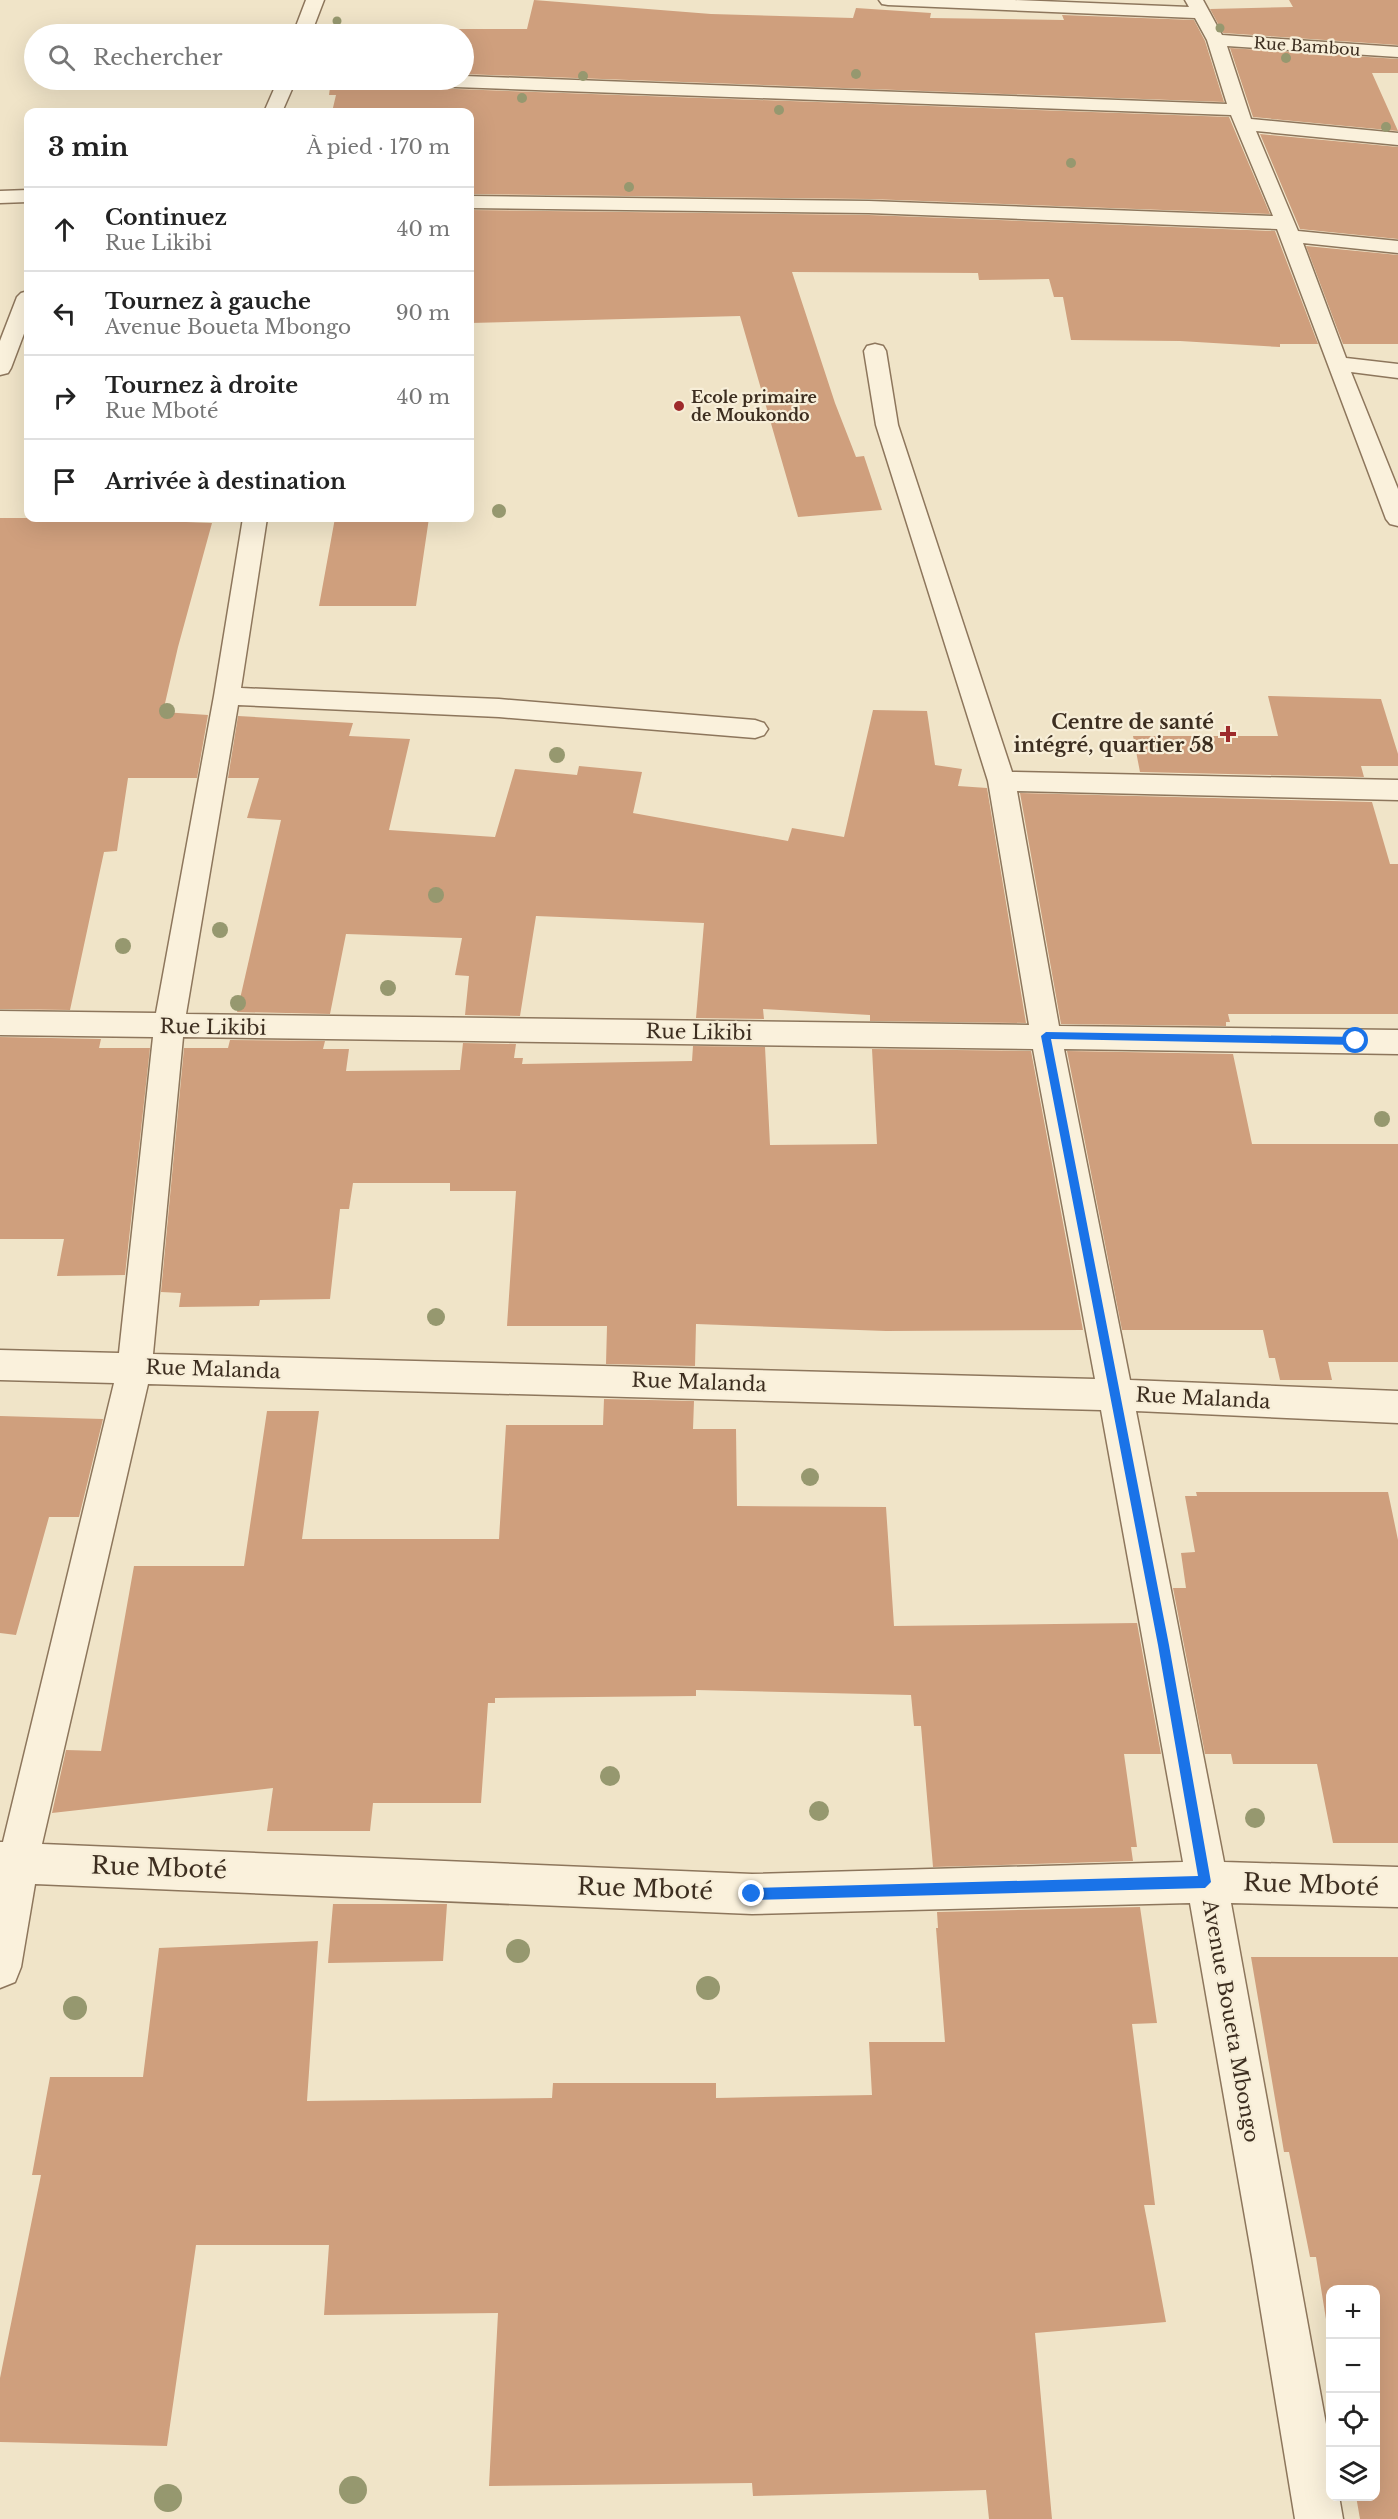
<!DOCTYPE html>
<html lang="fr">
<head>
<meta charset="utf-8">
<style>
  :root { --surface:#fff; --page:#f6f6f6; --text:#222; --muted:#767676; --line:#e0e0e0 }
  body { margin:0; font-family:"Libre Baskerville",serif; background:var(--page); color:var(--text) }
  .controls { position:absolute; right:18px; bottom:18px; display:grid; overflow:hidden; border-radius:12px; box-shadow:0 6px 24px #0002 }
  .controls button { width:54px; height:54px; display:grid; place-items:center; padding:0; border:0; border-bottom:2px solid var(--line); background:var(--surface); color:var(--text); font:30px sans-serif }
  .stop { position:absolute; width:18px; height:18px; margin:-14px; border:4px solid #1a73e8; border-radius:50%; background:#fff }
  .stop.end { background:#1a73e8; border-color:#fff; box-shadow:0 2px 6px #0008 }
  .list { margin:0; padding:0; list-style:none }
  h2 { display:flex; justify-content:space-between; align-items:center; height:78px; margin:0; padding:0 24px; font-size:26px }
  h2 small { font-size:20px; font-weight:400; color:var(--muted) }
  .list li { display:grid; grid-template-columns:39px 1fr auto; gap:18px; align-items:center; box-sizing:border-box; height:84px; padding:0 24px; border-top:2px solid var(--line) }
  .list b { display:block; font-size:22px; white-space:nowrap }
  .list p { margin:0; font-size:20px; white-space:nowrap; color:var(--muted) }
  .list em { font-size:20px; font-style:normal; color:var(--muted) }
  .icon { flex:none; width:33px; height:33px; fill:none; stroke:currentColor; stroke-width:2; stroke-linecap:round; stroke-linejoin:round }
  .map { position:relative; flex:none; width:1398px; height:2519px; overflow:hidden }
  .search { position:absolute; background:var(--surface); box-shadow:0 6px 24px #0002; left:24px; top:24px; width:450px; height:66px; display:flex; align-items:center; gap:15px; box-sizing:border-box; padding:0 21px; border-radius:33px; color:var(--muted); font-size:22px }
  .panel { position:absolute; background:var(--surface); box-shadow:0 6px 24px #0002; left:24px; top:108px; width:450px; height:414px; border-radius:12px }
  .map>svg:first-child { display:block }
  .building { fill:#cf9f7d }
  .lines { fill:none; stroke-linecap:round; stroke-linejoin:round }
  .minor-casing { stroke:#8d765c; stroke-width:3 }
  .minor { fill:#faf1dc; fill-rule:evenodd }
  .tree { fill:#96986f }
  .route { fill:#1a73e8 }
  .poi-dot { fill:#9e2a2b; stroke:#f7eed8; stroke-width:2 }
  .labels { text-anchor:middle; stroke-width:4.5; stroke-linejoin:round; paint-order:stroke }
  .far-street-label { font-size:16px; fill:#3d2e20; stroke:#f7eed8 }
  .far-poi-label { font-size:16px; font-weight:bold; fill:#3d2e20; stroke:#f7eed8; text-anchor:start }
  .poi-label { font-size:20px; font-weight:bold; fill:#3d2e20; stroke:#f7eed8; text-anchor:end }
  .street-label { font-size:20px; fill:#3d2e20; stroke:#f7eed8 }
  .near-street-label { font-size:24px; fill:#3d2e20; stroke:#f7eed8 }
</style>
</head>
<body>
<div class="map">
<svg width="1398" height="2519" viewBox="0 0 1398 2519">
  <rect width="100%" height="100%" fill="#f0e4c8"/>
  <path class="building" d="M534,0L711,14L853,18L856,8L931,13L930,18L1064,20L1062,15L1194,20L1205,41L1224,102L464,74V34H345L350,24L456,29H527Z
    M1289,0H1398V45L1223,33L1210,9L1293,7Z
    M1230,48L1398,59V73H1372L1398,131L1253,117Z
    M331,80H417L420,86L428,88L1229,117L1270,214L869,199L470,194V112H332L336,95H329Z
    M1260,134L1398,147V239L1300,229Z
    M470,210L869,215L1275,231L1318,344H1280V347L1180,341L1071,340L1063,297H1054L1049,279L979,280L978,273L792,272L835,403L856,457L864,456L882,510L798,517L740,316L470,323Z
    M1306,246L1398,255V344H1343Z
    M0,518H161L160,521L212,523L178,647L163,712L208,715L197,778H128L117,851L104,852L70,1010L0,1009Z
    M335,518H429L416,606H319Z
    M1268,696L1381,699L1398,754V766H1361L1364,777L1140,772L1133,736H1278Z
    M873,710L927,711L935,765L962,769L958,786L987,788L1026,1023L870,1021V1015L763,1009L764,1019L696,1018L704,923L536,916L520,1016L465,1015L469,976L455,975L462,938L346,934L330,1014L237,1012L281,820L247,818L259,778H228L238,716L353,723L349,736L410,739L389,830L495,837L515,769L577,775L579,766L642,772L633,813L788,841L792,828L844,837Z
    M1020,793L1372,802L1390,864H1398V1014H1228L1230,1022H1226V1026L1061,1024Z
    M0,1037L101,1039L99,1048H150L125,1275L57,1276L64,1239H0Z
    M230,1040L325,1041L323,1049H349L346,1071L460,1070L463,1043L516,1044L514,1058H523L522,1064L692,1061L693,1046L765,1047L770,1145L877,1144L872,1049L1031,1051L1083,1330L886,1331L696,1324L695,1366L606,1364L607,1326H507L516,1191H450V1183H353L349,1209H340L330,1299L260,1300L259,1306L179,1307L181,1293L161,1292L184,1048H228Z
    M1067,1051L1233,1054L1252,1144H1398V1362H1328L1332,1380H1280L1275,1358H1269L1263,1330H1122Z
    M604,1399L694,1401L693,1429H736L737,1506L886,1507L894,1626L1137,1623L1161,1754H1124L1137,1847H1131L1133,1861L933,1867L921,1726H914L911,1695L696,1690V1696L495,1698V1703H488L481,1803H373L370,1831H267L273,1788L52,1813L66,1750L101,1751L134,1566H244L267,1411H319L302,1539H499L506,1425H603Z
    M0,1416L103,1419L79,1517H49L16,1635L0,1633Z
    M1196,1492H1388L1398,1540V1843H1333L1317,1764H1233L1231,1754H1205L1173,1588H1186L1181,1553L1195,1552L1185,1496H1197Z
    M333,1904H447L443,1961L328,1963Z
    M1140,1907L1157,2023L1132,2024L1155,2205H1144L1166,2322L1035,2333L1052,2519H989L986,2490L753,2496L752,2483L489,2486L498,2313L324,2315L329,2245H196L167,2446L0,2442V2378L41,2175H32L50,2077H143L159,1948L318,1941L307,2101L552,2098L553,2083H716V2098L872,2095L869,2042H945L936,1928H938L937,1912Z
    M1251,1957H1398V2519H1360L1356,2496H1376V2289H1330V2344L1316,2257H1310L1289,2152H1284Z"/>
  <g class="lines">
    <g class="minor-casing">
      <path id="minor" d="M306,0H324L311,34H293Z
        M879,0H1014L1189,7L1185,0H1203L1222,35L1398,47V57L1227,46L1251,119L1398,133V145L1256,131L1298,231L1398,241V253L1303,243L1346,358L1398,364V378L1351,372L1398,489V526L1390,524L1386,519L1277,229L869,213L470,208V196L869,201L1273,216L1231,115L428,86L421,84L419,80H464V76L1227,104L1207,40L1195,18L888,5L882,4Z
        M278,80H296L282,112H264Z
        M28,190V202L0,203V191Z
        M28,291V323L11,368L8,373L0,375V341L17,297L21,293Z
        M875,344L883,346L886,351L898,425L1012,772L1398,780V800L1017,791L1059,1026L1398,1030V1054L1064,1049L1130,1380L1398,1391V1423L1136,1411L1224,1862L1398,1867V1907L1231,1903L1330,2446V2496H1339L1343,2519H1295L1252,2257L1190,1903L752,1914L35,1884L21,1967L15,1982L0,1988V1842H3L114,1383L0,1380V1350L119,1353L153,1037L0,1035V1011L156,1013L214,696L243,518H267L241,688L499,699L755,720L764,723L768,729L764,735L755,738L499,717L238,705L186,1014L1029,1025L988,781L876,425L864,351L867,346ZM183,1037L1033,1049L1095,1379L153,1354ZM148,1384L1101,1410L1183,1862L752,1874L42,1844Z"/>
    </g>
    <use href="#minor" class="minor"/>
  </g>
  <g class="tree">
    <circle cx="337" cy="21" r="4.5"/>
    <circle cx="1220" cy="28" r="4.5"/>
    <circle cx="1286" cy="58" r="5"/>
    <circle cx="856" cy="74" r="5"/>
    <circle cx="583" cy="76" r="5"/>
    <circle cx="522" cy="98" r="5"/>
    <circle cx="779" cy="110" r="5"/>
    <circle cx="1386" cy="127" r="5"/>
    <circle cx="1071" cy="163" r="5"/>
    <circle cx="629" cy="187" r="5"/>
    <circle cx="499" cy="511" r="7"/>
    <circle cx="167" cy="711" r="8"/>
    <circle cx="557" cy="755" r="8"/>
    <circle cx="436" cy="895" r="8"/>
    <circle cx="220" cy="930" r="8"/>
    <circle cx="123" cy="946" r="8"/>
    <circle cx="388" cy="988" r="8"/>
    <circle cx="238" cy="1003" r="8"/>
    <circle cx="1382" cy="1119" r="8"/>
    <circle cx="436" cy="1317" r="9"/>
    <circle cx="810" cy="1477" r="9"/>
    <circle cx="610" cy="1776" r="10"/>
    <circle cx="819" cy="1811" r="10"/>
    <circle cx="1255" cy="1818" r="10"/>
    <circle cx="518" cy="1951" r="12"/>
    <circle cx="708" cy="1988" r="12"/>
    <circle cx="75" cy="2008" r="12"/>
    <circle cx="353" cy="2490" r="14"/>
    <circle cx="168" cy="2498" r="14"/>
  </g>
  <path class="route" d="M1046,1032L1356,1037L1361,1041L1356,1045L1051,1039L1169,1645L1211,1882L1205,1888L752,1900L746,1894L752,1888L1198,1876L1158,1645L1041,1036Z"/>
  <g class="poi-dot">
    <circle cx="679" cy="406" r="6"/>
    <path d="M1225 725h6v6h6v6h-6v6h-6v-6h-6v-6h6z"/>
  </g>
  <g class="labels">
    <g class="far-street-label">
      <text transform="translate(1307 46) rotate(4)" y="6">Rue Bambou</text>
    </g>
    <g class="far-poi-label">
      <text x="691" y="403">Ecole primaire<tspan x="691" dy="18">de Moukondo</tspan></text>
    </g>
    <g class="poi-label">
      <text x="1214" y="729">Centre de santé<tspan x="1214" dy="23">intégré, quartier 58</tspan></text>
    </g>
    <g class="street-label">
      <text transform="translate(213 1027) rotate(1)" y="7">Rue Likibi</text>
      <text transform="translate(699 1032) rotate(1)" y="7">Rue Likibi</text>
      <text transform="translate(213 1369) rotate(2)" y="7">Rue Malanda</text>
      <text transform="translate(699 1382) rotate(2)" y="7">Rue Malanda</text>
      <text transform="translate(1203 1398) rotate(3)" y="7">Rue Malanda</text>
      <text transform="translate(1231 2021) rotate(80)" y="7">Avenue Boueta Mbongo</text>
    </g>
    <g class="near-street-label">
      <text transform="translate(159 1868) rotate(2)" y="8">Rue Mboté</text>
      <text transform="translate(1311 1885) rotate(2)" y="8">Rue Mboté</text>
      <text transform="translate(645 1889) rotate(2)" y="8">Rue Mboté</text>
    </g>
  </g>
</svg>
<div class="controls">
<button>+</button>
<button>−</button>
<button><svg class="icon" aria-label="locate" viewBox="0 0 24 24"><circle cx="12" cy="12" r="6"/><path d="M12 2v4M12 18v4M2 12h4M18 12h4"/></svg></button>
<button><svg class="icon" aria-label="layers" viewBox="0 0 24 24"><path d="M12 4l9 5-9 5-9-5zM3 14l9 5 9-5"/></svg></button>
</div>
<div class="stop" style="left:1356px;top:1041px"></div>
<div class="stop end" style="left:752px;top:1894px"></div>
<div class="search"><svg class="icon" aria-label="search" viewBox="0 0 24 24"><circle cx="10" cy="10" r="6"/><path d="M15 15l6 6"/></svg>Rechercher</div>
<section class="panel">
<h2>3 min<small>À pied · 170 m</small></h2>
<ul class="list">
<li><svg class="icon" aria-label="ahead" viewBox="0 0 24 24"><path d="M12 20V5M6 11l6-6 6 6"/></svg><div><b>Continuez</b><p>Rue Likibi</p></div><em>40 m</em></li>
<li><svg class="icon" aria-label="left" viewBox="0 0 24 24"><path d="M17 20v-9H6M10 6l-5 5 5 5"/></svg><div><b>Tournez à gauche</b><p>Avenue Boueta Mbongo</p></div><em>90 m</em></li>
<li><svg class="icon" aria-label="right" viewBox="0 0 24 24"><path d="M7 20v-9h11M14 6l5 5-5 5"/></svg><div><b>Tournez à droite</b><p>Rue Mboté</p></div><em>40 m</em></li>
<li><svg class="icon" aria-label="arrive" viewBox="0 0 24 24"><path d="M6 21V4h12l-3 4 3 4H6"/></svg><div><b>Arrivée à destination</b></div></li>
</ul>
</section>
</div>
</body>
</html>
